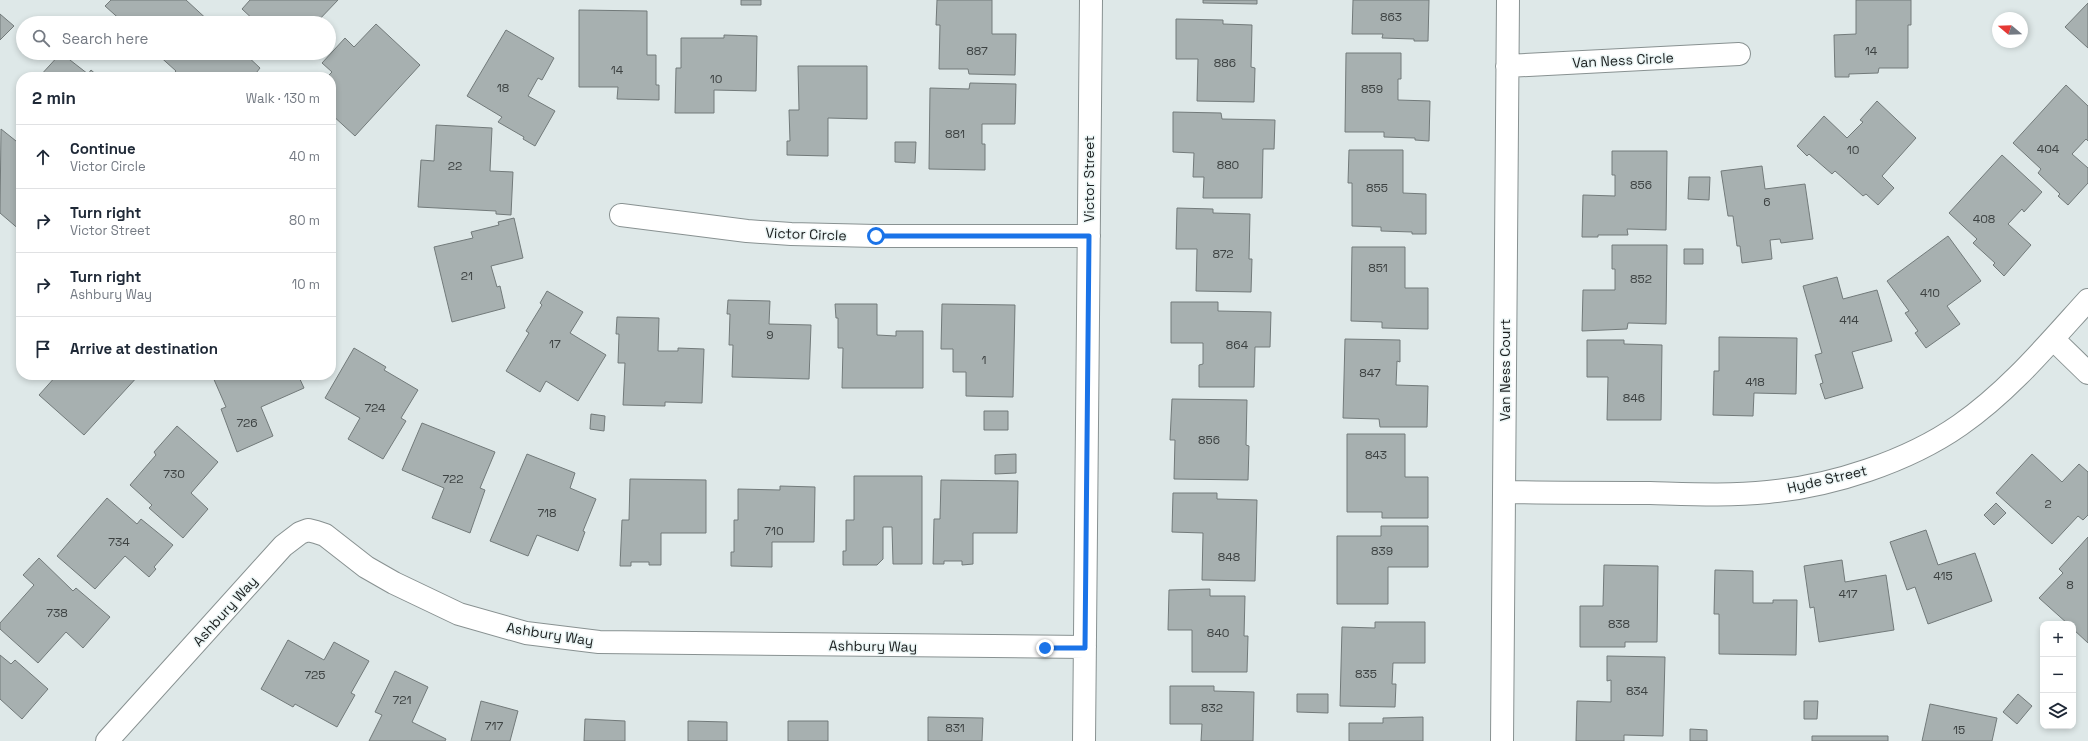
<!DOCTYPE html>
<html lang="en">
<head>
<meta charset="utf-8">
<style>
  :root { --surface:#fff; --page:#f2f2f3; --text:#1f2937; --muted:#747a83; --line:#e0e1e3 }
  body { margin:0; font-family:"Space Grotesk",sans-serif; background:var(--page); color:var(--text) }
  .controls { position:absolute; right:12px; bottom:12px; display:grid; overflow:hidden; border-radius:8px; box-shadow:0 2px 6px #0003 }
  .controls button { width:36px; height:36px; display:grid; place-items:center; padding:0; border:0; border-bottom:1px solid var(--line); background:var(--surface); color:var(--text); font:20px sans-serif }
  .compass { position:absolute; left:1992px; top:12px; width:36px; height:36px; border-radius:50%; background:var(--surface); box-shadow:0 2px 6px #0003; rotate:289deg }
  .stop { position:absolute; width:12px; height:12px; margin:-9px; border:3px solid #1a73e8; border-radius:50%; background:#fff }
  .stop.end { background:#1a73e8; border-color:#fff; box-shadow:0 1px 4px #0008 }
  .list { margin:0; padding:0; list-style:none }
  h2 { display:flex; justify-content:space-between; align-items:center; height:52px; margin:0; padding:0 16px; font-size:17px }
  h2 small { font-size:13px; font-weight:400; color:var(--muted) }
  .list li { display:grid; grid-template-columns:26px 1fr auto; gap:12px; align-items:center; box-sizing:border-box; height:64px; padding:0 16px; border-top:1px solid var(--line) }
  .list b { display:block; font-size:15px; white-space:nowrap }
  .list p { margin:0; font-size:13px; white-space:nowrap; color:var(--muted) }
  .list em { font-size:13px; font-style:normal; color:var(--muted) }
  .icon { flex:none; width:22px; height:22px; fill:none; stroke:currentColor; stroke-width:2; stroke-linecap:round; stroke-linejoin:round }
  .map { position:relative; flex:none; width:2088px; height:741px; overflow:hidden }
  .search { position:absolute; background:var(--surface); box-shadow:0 2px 6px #0003; left:16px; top:16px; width:320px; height:44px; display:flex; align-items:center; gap:10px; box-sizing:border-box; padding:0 14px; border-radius:22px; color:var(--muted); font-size:15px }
  .panel { position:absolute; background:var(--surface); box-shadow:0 2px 6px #0003; left:16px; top:72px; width:320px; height:308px; border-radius:16px }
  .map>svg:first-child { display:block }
  .building { fill:#a7b0b0; stroke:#727a7a }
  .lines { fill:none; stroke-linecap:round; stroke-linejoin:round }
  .minor-casing { stroke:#889191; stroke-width:24 }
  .minor { stroke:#fff; stroke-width:22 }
  .route { stroke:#1a73e8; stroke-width:5 }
  .labels { text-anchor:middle; stroke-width:3; stroke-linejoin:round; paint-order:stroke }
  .number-label { font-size:12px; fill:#3d4242 }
  .street-label { font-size:14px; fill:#1a1e1e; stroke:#ebf5f5 }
</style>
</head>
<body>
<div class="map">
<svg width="2088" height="741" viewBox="0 0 2088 741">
  <rect width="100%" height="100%" fill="#dee8e8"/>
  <path class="building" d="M111,0H186L211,23H124L105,6Z
    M250,0H338L316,23H279L277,21L257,23L242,9Z
    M741,0H761V5H741Z
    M937,0H992V34H1016L1015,75L969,74L968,69H939L940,25H936Z
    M1203,0H1257V4L1203,3Z
    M1353,0H1429L1428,41H1414V39L1382,38L1383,34H1352Z
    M1856,0H1911V25H1908V68H1879L1878,73L1849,74V77H1835L1834,35L1856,34Z
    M2088,3V48L2065,27Z
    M579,10L647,11V55H656V85H659V100L617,99L618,87H579Z
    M0,14L14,26L0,40Z
    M1176,19L1223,20V24L1252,25L1251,67L1255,68L1254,102L1197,101L1198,59H1176Z
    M376,24L420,65L355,136L331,114V77H327L332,72L322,63L345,38L354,47Z
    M506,30L554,58L542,80L538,78L528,96L555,111L535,146L523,139L524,137L498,122L502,117L467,96Z
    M724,35L757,36L756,91L714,90V113H675L676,68H681V38H724Z
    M61,53L88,74L91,70L99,77H39Z
    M156,53H244L260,68L253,77H172L171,76L176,71Z
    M1346,53H1401V79H1398V100L1430,101L1429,141L1415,140V138L1384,137V132H1345Z
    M798,66H867V119L828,118V156L787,155V141H790L789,110H799Z
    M970,83L1016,84L1015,124H982V144H985V170L929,169L930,88L969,89Z
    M2066,85L2088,106V141L2086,139L2072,154L2088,168V183L2068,205L2058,196L2060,194L2038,173L2041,169L2013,143Z
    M1877,101L1916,138L1882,176L1894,188L1878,205L1866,194L1863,196L1835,171L1832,174L1809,154L1807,156L1797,146L1824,116L1847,138L1863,122L1860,120Z
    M1173,112L1221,113L1222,119L1275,120L1274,149H1263L1262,198H1203L1204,177H1193L1194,153L1173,152Z
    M436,125L492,128L490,171L513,172L511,215L496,214V211L418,207L421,160L434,161Z
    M1,129L21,145V231L0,213Z
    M895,142H916L915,163L895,162Z
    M1349,150H1403V193L1426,194V234H1412V232L1381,231V227L1352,226V183H1348Z
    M1612,151H1667L1666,230L1627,229L1628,235H1598V237H1582L1583,195L1615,196V175H1612Z
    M2002,155L2042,192L2024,212L2022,209L2008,224L2031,245L2004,276L1993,265L1995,263L1973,243L1977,239L1949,213Z
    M1762,166L1765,189L1805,184L1813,239L1781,243L1780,239L1770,240L1772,259L1742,263L1740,246H1737L1733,216H1728L1721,171Z
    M1689,177H1710L1709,200L1688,199Z
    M1177,208L1213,209V213L1250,214L1249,259H1252L1251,292L1196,291L1197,249H1176Z
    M514,218L523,258L491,266L497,287L500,286L505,308L452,322L434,247L473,238L471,232L499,225L498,222Z
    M1948,236L1981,281L1947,306L1960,324L1926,348L1915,333L1918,331L1905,313L1909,311L1887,281Z
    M1612,245H1667L1666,324L1628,323L1627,329L1582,331L1583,290H1615V269H1612Z
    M1352,247H1405V288H1428V329L1382,328V322L1351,321Z
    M1684,249H1703V264H1684Z
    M1837,277L1843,299L1877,290L1892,341L1852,352L1863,388L1825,399L1820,384L1823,383L1815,355L1822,353L1803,286Z
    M547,291L583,312L570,333L606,355L578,401L546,381L540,392L506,371L529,333L526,331L542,305L540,303Z
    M728,300L770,301L769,324L811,325L809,379L732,377L733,345H729L730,314H727Z
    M1171,302H1218V311L1271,312L1270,347H1255L1254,387H1199V365L1203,364V343H1171Z
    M835,304H877V335L896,336V331H923V388H842L843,348H838V318H836Z
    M942,304L1015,305L1013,397L966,396V372H953V349H941Z
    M617,317L659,318L658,351H678V348L704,349L702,403L665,402V406L623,405L625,363H618L619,334H616Z
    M1719,337L1797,338L1796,394L1754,393L1753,416L1713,415L1714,371H1719Z
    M1345,339L1400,340V362L1397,361L1396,385L1428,386L1427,427H1380L1379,419L1343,418Z
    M1587,340H1624V344L1662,345L1661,420H1607L1608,377H1587Z
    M354,348L386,367L384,370L418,390L401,418L406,421L383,459L348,439L360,418L325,398Z
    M57,375H139L84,435L39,395Z
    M212,375H298L304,388L261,407L273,436L237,452L221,409L226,407Z
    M1172,399L1247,400L1246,445L1249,446L1248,480L1174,479L1175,440H1170Z
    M984,411H1008V430H984Z
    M591,414L605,416L604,431L590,429Z
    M422,423L495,452L480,488L485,490L470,533L432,518L444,488L402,470Z
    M177,426L218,462L191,493L208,509L183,538L149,508L152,505L130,485L156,455L154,452Z
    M1347,434H1405V477H1428V518H1382V512H1347Z
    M527,454L575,473L570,488L596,499L583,531L585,532L578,551L537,535L528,556L490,541Z
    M1016,454V473L995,474V455Z
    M2032,454L2062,482L2079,464L2088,472V515L2083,520L2078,516L2052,544L1996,493Z
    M854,476H922V564H893L892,527H883V559L877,565H843V551H846V520H854Z
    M630,479L706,480V533H661V565H649V562H631V566H620L622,520H629Z
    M941,480L1018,481L1017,533H973V564L962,565V561H944V564H933L934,519H940Z
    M780,486L815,487L814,542H772V567L731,566V552H734V520H738V489L780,490Z
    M1173,493H1217V499L1257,500L1255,581L1202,580L1203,533L1172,532Z
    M107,498L137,524L141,519L173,545L154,567L156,569L149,577L125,556L95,589L57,556Z
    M1996,503L2006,513L1994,525L1984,515Z
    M1381,526H1428V567H1388V604H1337V536H1381Z
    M1926,530L1938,565L1975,553L1992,601L1928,624L1915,587L1907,590L1890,542Z
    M2088,537V643L2073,629V624H2068L2039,598L2063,573L2059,569Z
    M39,558L73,591L76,588L110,617L83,648L66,632L38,663L0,629V623L34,585L23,575Z
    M1842,560L1845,582L1886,575L1894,630L1819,642L1814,607L1810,608L1804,566Z
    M1604,565L1658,566L1657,642H1625V647H1580V606H1603Z
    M1715,570L1753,571V603H1773V600H1797L1796,655L1719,654V614H1714Z
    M1210,589V596H1245L1244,636H1248L1247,672H1192V630H1168L1169,590Z
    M1375,622H1425V663H1393L1392,684H1396L1395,707L1340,706L1342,627L1375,628Z
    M288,640L324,660L334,642L369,661L351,693L355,695L337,727L295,704L293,707L261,689Z
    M0,655L11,664L15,660L48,689L22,719L0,699Z
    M1607,656L1665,657L1663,736L1624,735V741H1576L1577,701L1611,702V680L1607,681Z
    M395,671L428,687L412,722L446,739L445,741H369L382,715L375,712Z
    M1170,686H1214V691L1254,692L1253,741H1201L1202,724H1170Z
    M1297,694H1328V713L1297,712Z
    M2018,694L2032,706L2017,724L2003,712Z
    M481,701L518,711L510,741H471Z
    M1804,701H1818L1817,719H1804Z
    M1930,704L1997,718L1992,741H1922Z
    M928,717L983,718L982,741H928Z
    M1423,717V741H1349V723H1383V718Z
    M585,719L625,721V741H584Z
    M688,721L727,722V741H688Z
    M788,721H828V741H788Z
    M1690,729L1707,730V741H1690Z
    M1812,736H1888V741H1812Z"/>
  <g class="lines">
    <g class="minor-casing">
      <path id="minor" d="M1507,66L1739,54
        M621,215L747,231L791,234L876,236H1089
        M2053,339L2088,373
        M1504,492C1553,493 1602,493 1650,493C1689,494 1729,496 1768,492C1832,486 1907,462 1960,425C2009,391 2048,344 2088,300
        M107,741L283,546L300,533L308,530L316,532L325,535L366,567L394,583L459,614L526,633L599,642L1085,647
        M1084,741L1091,0
        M1502,741L1508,0"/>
    </g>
    <use href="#minor" class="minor"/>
  </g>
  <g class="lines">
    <path class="route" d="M876,236H1089L1085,648H1045"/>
  </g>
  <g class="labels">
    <g class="number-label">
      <text x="1391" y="21">863</text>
      <text x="977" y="55">887</text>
      <text x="1871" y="55">14</text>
      <text x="1225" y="67">886</text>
      <text x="617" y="74">14</text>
      <text x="716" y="83">10</text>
      <text x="503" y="92">18</text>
      <text x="1372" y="93">859</text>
      <text x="955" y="138">881</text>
      <text x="2048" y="153">404</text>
      <text x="1853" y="154">10</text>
      <text x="1228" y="169">880</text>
      <text x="455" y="170">22</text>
      <text x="1641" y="189">856</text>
      <text x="1377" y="192">855</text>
      <text x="1767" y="206">6</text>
      <text x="1984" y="223">408</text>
      <text x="1223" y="258">872</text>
      <text x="1378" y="272">851</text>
      <text x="467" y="280">21</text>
      <text x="1641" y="283">852</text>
      <text x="1930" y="297">410</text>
      <text x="1849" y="324">414</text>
      <text x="770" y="339">9</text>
      <text x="555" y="348">17</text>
      <text x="1237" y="349">864</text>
      <text x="984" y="364">1</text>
      <text x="1370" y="377">847</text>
      <text x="1755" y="386">418</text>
      <text x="1634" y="402">846</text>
      <text x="375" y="412">724</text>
      <text x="247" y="427">726</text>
      <text x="1209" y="444">856</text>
      <text x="1376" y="459">843</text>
      <text x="174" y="478">730</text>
      <text x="453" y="483">722</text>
      <text x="2048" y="508">2</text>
      <text x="547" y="517">718</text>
      <text x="774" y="535">710</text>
      <text x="119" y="546">734</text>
      <text x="1382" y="555">839</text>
      <text x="1229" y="561">848</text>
      <text x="1943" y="580">415</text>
      <text x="2070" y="589">8</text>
      <text x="1848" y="598">417</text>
      <text x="57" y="617">738</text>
      <text x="1619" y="628">838</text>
      <text x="1218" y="637">840</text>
      <text x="1366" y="678">835</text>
      <text x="315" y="679">725</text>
      <text x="1637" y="695">834</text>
      <text x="402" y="704">721</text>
      <text x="1212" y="712">832</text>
      <text x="494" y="730">717</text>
      <text x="955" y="732">831</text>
      <text x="1959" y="734">15</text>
    </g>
    <g class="street-label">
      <text transform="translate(1623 60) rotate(-3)" y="5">Van Ness Circle</text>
      <text transform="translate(1089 179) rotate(-90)" y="5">Victor Street</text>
      <text transform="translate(806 234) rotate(2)" y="5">Victor Circle</text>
      <text transform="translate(1505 370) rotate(-90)" y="5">Van Ness Court</text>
      <text transform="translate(1827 479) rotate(-13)" y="5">Hyde Street</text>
      <text transform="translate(225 611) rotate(-48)" y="5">Ashbury Way</text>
      <text transform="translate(550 634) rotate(9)" y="5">Ashbury Way</text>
      <text transform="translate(873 646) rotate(1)" y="5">Ashbury Way</text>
    </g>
  </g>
</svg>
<div class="controls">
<button>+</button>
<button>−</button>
<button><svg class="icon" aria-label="layers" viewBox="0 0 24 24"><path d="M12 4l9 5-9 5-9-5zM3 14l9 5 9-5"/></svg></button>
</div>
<svg class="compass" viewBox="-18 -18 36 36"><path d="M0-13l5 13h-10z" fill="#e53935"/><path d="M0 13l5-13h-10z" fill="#747a83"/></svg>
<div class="stop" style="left:876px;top:236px"></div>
<div class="stop end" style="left:1045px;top:648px"></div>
<div class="search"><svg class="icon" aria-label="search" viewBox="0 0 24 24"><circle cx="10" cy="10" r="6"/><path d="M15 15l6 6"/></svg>Search here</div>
<section class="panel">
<h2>2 min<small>Walk · 130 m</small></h2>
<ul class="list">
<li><svg class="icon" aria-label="ahead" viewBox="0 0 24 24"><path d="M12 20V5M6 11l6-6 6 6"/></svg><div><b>Continue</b><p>Victor Circle</p></div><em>40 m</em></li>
<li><svg class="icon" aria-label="right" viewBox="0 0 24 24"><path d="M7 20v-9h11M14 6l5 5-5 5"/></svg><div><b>Turn right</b><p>Victor Street</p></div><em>80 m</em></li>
<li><svg class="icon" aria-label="right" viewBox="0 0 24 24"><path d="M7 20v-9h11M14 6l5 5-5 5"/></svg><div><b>Turn right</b><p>Ashbury Way</p></div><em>10 m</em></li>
<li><svg class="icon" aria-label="arrive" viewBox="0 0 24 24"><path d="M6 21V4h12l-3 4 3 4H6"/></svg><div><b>Arrive at destination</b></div></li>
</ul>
</section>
</div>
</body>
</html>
